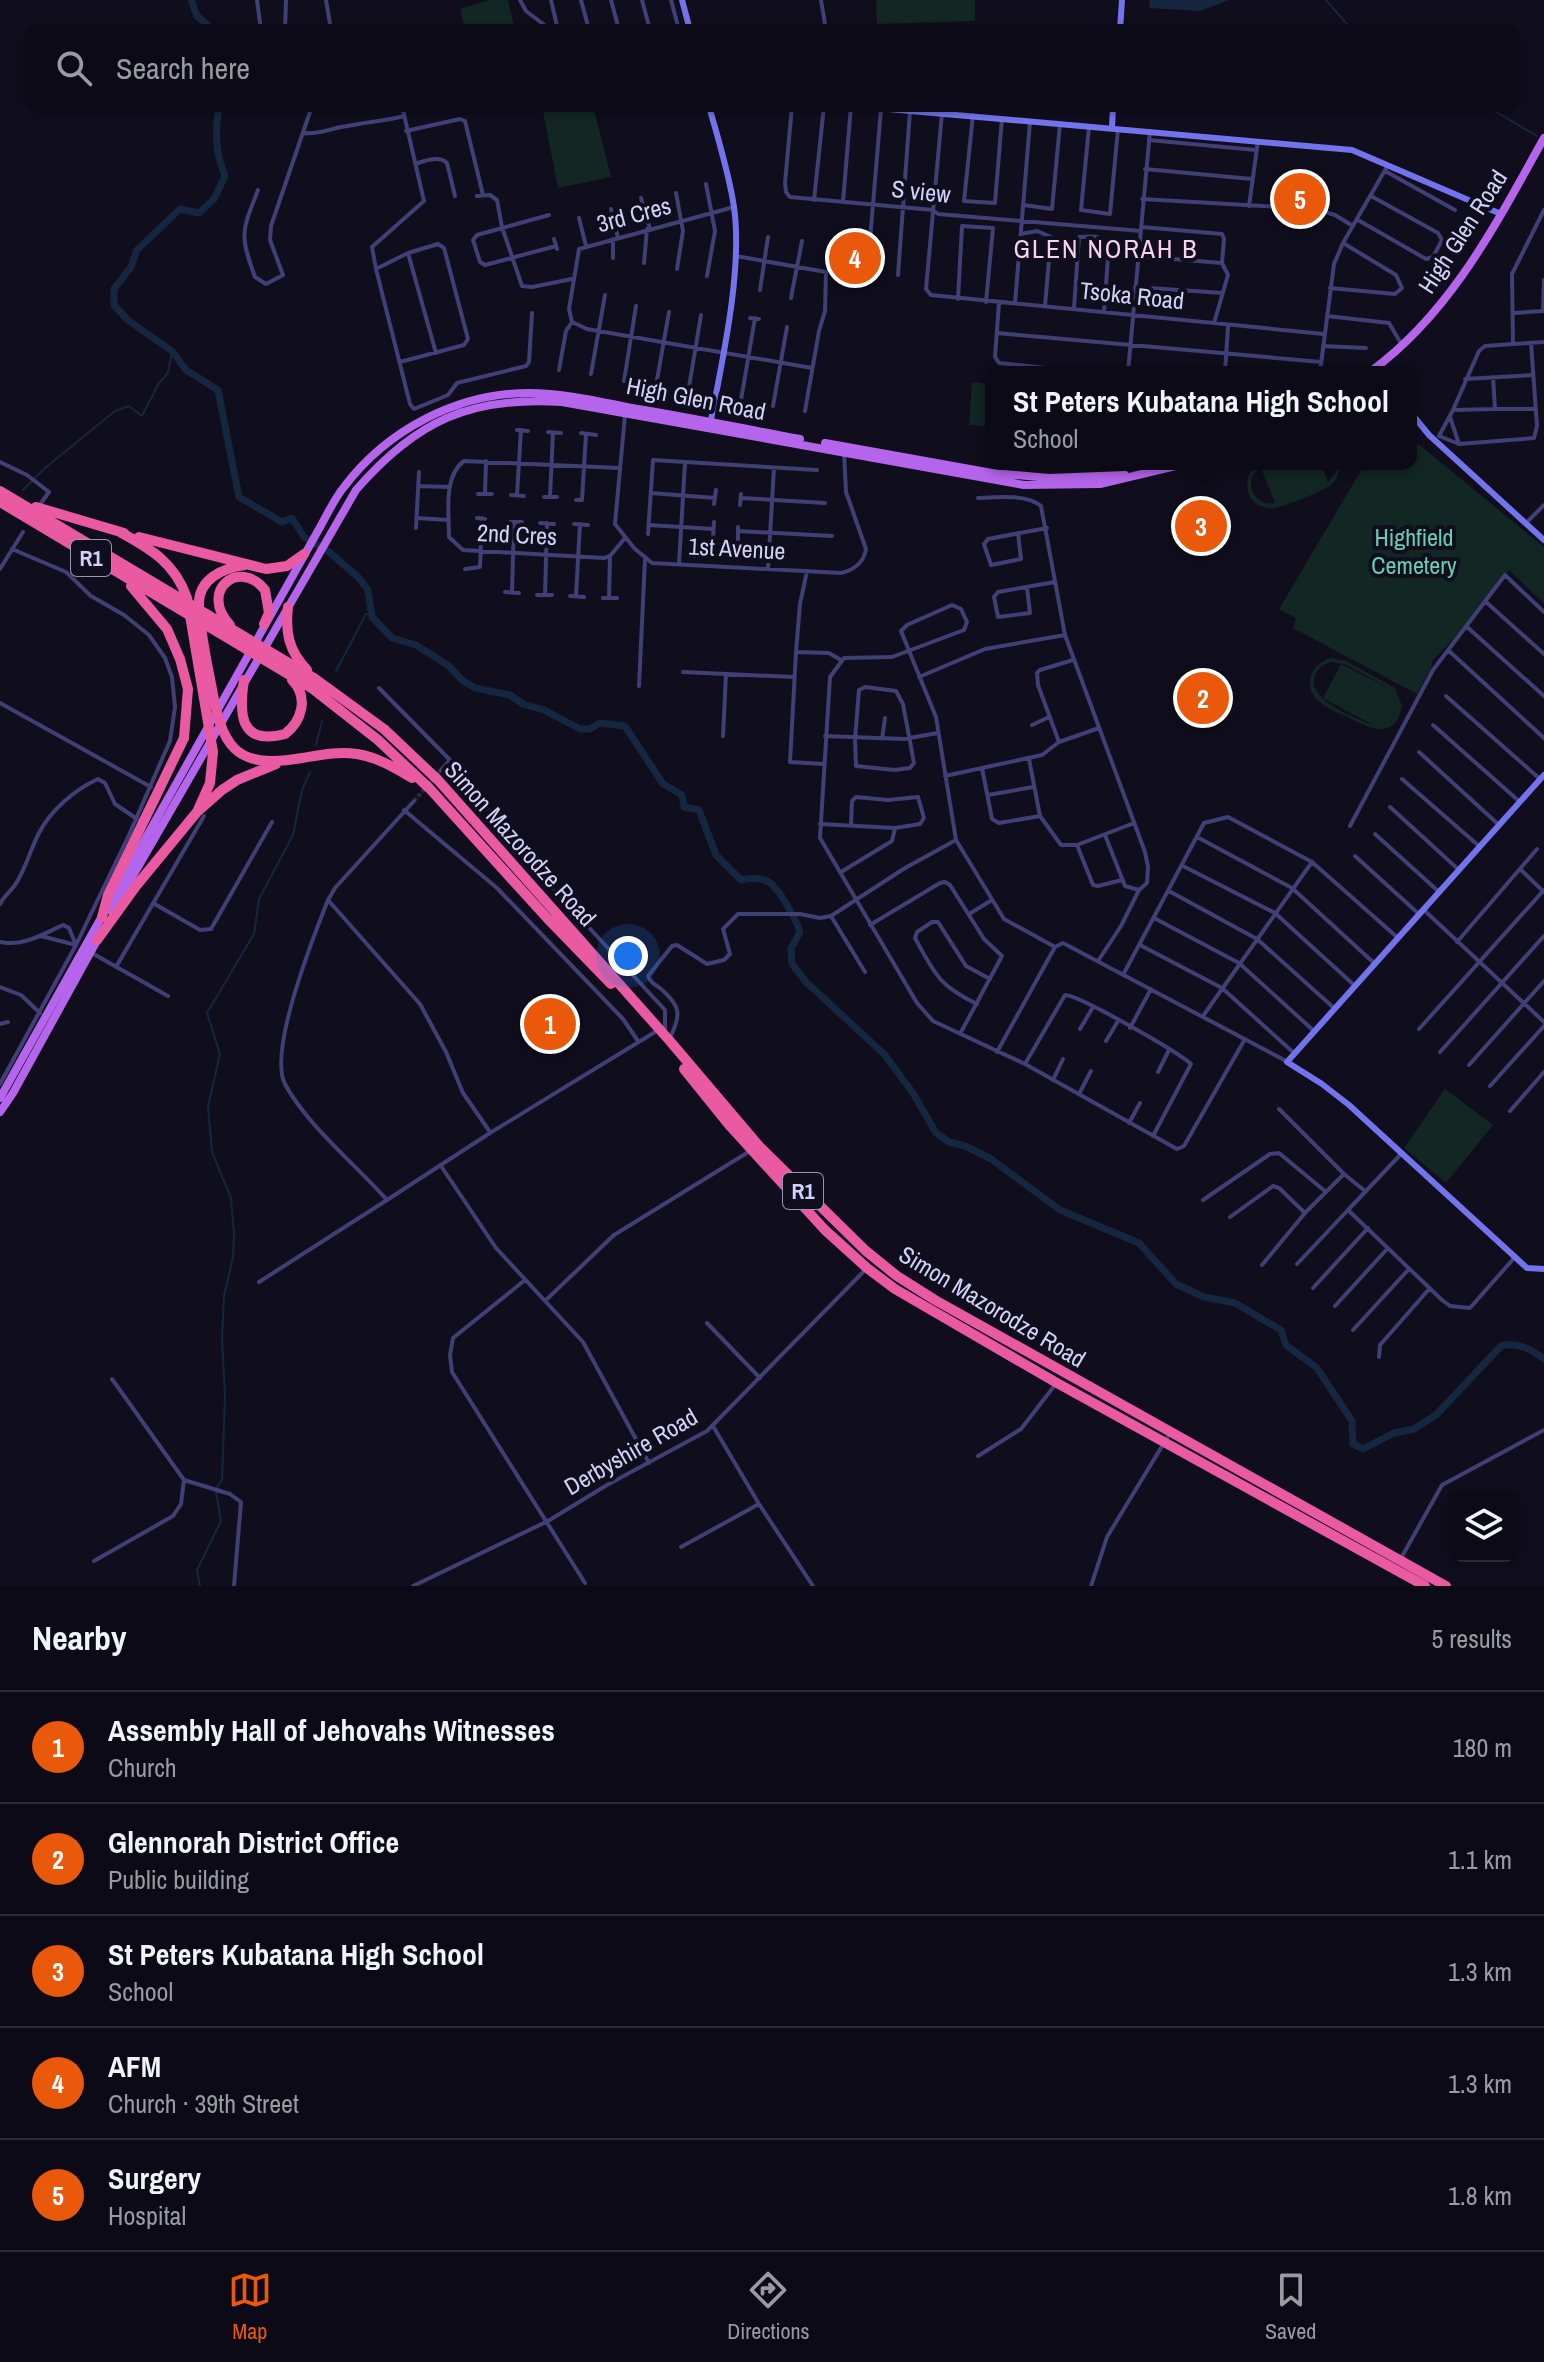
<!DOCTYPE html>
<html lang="en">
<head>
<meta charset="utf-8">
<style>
  :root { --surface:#0c0a16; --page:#1a1823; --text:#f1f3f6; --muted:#9a9aa1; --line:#2c2b35; --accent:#ea580c }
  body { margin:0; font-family:"Archivo Narrow",sans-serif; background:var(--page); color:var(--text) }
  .controls { position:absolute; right:24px; bottom:24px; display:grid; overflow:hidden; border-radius:16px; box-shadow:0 2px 6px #0004 }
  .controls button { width:72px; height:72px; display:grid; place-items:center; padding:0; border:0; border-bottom:2px solid var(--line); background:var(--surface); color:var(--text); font:40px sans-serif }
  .you { position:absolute; left:628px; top:956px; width:28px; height:28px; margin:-20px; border:6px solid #fff; border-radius:50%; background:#1a73e8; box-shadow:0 0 0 12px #1a73e833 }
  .badge { display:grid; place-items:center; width:52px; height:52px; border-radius:50%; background:var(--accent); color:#fff; font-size:26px; font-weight:700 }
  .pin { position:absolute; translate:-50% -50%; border:4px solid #fff; box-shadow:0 2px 8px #0006 }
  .popup { position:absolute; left:985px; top:366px; width:432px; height:104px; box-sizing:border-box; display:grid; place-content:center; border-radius:16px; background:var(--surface); filter:drop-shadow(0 2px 6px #0005); font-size:26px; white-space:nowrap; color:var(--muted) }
  .popup b { font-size:30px; color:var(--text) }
  .popup::after { content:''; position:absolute; left:50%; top:100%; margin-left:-16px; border:16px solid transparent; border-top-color:var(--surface) }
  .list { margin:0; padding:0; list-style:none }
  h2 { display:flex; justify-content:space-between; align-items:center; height:104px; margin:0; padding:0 32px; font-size:34px }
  h2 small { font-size:26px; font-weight:400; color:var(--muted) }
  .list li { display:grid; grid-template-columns:52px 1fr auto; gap:24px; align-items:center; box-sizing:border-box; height:112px; padding:0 32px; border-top:2px solid var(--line) }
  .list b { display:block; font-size:30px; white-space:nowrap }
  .list p { margin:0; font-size:26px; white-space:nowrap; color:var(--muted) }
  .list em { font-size:26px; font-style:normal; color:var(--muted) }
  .icon { flex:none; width:44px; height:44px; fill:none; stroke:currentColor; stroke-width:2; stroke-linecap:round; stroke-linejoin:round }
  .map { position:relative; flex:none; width:1544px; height:1586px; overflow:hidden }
  .search { position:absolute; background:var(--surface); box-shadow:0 2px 6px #0004; left:24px; right:24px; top:24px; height:88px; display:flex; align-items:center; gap:20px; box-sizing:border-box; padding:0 28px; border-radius:16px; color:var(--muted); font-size:30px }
  .sheet { height:664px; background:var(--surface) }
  nav { display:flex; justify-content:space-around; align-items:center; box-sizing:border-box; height:112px; border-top:2px solid var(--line); background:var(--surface); font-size:22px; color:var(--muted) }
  nav a { display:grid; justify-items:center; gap:4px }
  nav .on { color:var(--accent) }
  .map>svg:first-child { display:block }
  .green { fill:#122624; fill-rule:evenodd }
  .water { fill:#152740 }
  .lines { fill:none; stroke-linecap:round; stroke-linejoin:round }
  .stream { stroke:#152740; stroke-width:2 }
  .river { stroke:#152740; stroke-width:7 }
  .street-tunnel { stroke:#2d2b3e; stroke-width:4; stroke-dasharray:4 2; stroke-linecap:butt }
  .street { stroke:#403f76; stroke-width:4 }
  .secondary { stroke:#7374ed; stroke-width:6 }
  .primary { stroke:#b565eb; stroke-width:8 }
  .highway { stroke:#e95aa3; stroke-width:10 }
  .labels { text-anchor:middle; stroke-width:8; stroke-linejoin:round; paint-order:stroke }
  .shield { fill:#100e1d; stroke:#9896b7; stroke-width:2 }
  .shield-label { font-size:22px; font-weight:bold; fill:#d3d0f9 }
  .street-label { font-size:24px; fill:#d3d0f9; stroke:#100e1d }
  .park-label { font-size:24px; fill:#66cfb1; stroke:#100e1d }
  .neighbourhood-label { font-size:26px; letter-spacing:2px; fill:#f9d2ec; stroke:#100e1d }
</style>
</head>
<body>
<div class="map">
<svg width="1544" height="1586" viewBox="0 0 1544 1586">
  <rect width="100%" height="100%" fill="#100e1d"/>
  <path class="green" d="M490,0H508L515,30H465L460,9Z
    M876,0H975V21L877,24Z
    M542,106H593L611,177L558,188Z
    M972,382L991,384V426L969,425Z
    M1411,438L1544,547V603L1509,570L1467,625L1432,661V666L1417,694L1293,628L1296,618L1279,609L1365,464H1411Z
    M1256,464H1263L1252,476C1248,492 1258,506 1275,503L1261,468L1269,464H1321L1328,482L1335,473L1336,464L1340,466C1339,473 1338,478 1333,483C1324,491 1279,510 1268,508C1244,505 1242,479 1256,464Z
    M1330,658L1346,661L1395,688L1402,706C1395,741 1369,729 1348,717C1339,713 1327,709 1320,702C1301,688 1311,664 1330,658ZM1331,662L1345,664L1391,689L1341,664L1323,698L1373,725C1356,719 1311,701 1314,680C1315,670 1322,665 1331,662Z
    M1445,1089L1493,1125L1446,1183L1404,1148Z"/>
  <path class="water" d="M1149,0H1229L1200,11L1150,8Z"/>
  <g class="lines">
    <path class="stream" d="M1326,0L1352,30
      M1486,106L1537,136
      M23,490L45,468L115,411L129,406L142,416L159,383L168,373L172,351
      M336,671L366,614H372
      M316,745L322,721
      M217,1487L222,1480L225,1396L222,1339L224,1296L233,1257L234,1234L231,1198L212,1152L208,1107L220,1054L207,1013L254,934L259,899L293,835L302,790L310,772
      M200,1586L197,1570L221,1521L216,1492"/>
    <path class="river" d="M191,0L197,16L213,30
      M219,106C215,132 215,151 225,176L214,199L199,213L180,209L137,250L131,267L114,289V305L129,321L172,351L186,370L218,390L239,497L282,522L292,518L304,537L329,552L358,577L368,590L372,617L392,638L416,645L449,666L462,680L475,688L510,695L523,704L544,710L580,729H590L600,723L625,726L663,784L682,795L684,807L699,810L716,855L741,880C750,878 758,877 767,881C778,886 797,921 800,932L791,948L792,964L806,982L884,1054L913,1093L936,1133L949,1142L965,1146L991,1159L1060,1210L1139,1243L1176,1284L1204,1297L1235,1303L1281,1330L1286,1345L1317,1368L1352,1421L1353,1444L1363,1449L1394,1433L1414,1429L1436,1415L1501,1346C1518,1342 1531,1349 1544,1359"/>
    <path class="street-tunnel" d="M414,801L441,770"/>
    <path class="street" d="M257,0L261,30
      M326,0L331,30
      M520,0L526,11L551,30
      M551,0L558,30
      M581,0L589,30
      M611,0L619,30
      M642,0L650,30
      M671,0L679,30
      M821,0L826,30
      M285,30L286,0
      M792,106L785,183L786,192L790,197L933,210L938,214L1141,231
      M942,113L926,289L931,295L1324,334
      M973,115L964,201L995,203L1002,118
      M1089,127L1081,210L1110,214L1118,129
      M406,131L460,119L465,121L483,195
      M303,133C320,135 331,128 347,126C366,122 385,121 404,116
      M1149,140L1256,150
      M415,164C425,161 439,155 447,163L455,196
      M1145,169L1252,179
      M1385,171L1455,210
      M706,184L715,231L707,276
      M258,190C242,231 239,234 255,277L266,284L283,275L270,240L271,226L312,106
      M676,193L683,231L677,269
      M477,196L490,195L497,200L502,227L522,286L532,287L572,279
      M641,198L650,229
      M1142,199L1315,209L1335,215L1353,226
      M814,200L824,106
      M843,202L851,106
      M1024,205L1052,209L1060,124
      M1249,206L1258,141
      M734,207L579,249L569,309L572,322L587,329L812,368
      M611,209L618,238
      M1544,210L1512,274L1513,344L1544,342
      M549,215L477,235L473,240L480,262L485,265L556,246
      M579,218L586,246
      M1358,220L1426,259L1433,257L1442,240L1438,233L1371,196
      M1142,227L1222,234L1224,239L1222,263L1228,275L1214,323
      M1021,234L1037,231L1051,237L1045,306
      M554,239L557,249
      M613,239V258
      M870,240L881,109
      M408,253L436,353
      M736,256L826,272L825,311L819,331L805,411
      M1139,256L1221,263
      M644,263L647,229
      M376,269L372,247L424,201L402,106
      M898,275L910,111
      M1135,287L1223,293
      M1330,288L1395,294L1402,288L1396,275L1343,243
      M760,290L768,237
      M791,298L802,241
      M958,299L962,226L993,228L986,302
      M999,303L995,357L999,363L1083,372
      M1015,303L1030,122
      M1074,308L1079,237C1091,236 1100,235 1109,244L1104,312
      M1543,311L1544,280
      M1514,313L1542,311
      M1327,316L1389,323L1402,345
      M750,318L759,319
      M997,333L1321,362
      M1323,346L1366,348
      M400,362L464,345L468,339L444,248L438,244L408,253L376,269L410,404L414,409L448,395L457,383L526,366L529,362L532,313
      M559,370L566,331L572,322
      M1128,372L1150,131
      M1225,372L1228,327
      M1320,372L1334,264L1343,243L1388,165
      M591,374L605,295
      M1493,377L1495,409H1535
      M1465,379L1533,375
      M657,380L669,312
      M624,381L636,306
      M689,387L701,315
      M741,400L755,318
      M773,406L787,327
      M1454,410L1495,409
      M625,415L615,524L634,548L652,563L841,573C854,570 864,562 866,549L846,492L844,452
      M1450,417L1459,444
      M517,430L528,431
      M548,432L561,433
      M581,433L596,435
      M1439,436L1459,444L1534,438L1537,426L1531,343
      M1439,436L1453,410L1479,351L1485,346L1513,344
      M0,462L27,475L49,492L41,503
      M619,468L464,461C443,476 449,514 449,537L463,550L604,558L610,556L625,538
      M418,486L450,487
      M651,493L715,498
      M478,494H492
      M485,494L486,461
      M511,495L524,496
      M517,495L521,430
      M544,497H557
      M550,497L553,433
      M741,498L825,503
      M576,500H582L586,434
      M714,504L716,490
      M740,505L741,494
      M416,518L449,520
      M477,518L485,519
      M510,522H522
      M540,523L554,524
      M1526,523L1544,505
      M574,524L588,525
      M649,525L713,529
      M416,528L419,472
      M738,531L832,536
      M1018,533L1021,559L991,565L984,544L988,539L1047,528
      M648,534L653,460L817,470
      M713,538L714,522
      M738,540V527
      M12,549L66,572L91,596L124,615L149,635L165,658L172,677L175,707L170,741L129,835L76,945L41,936
      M679,564L685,463
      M0,569L23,532
      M465,569L480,567L482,518
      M768,569L774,468
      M1027,588L1030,613L998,617L994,597L998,592L1055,582
      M505,592L519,593
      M512,592L514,522
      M537,595H552
      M545,595L547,523
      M570,596L584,597
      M576,596L580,524
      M603,598H617
      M609,598L610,556
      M1485,601L1544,654
      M1466,626L1544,696
      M1065,635L1145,852L1148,867L1147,883L1139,890L1121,926L1098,961
      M1448,650L1544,738
      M796,652L800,604L807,571
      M683,672L794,677
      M919,677L985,649L1065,635L1041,506C1027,494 997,497 978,498
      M639,686L645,559
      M865,687L896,691L903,704L914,763L910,768L894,770L856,766L855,739L859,690Z
      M379,688L450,760L535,869L665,1010V1033
      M1446,696L1540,779
      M0,703L151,787
      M1032,725L1049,717
      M1433,725L1520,802
      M723,736L726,674
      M825,736L904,739L938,733
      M882,739L885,718
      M1059,742L1038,685L1037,673L1040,670L1073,660
      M1419,752L1499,825
      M1029,759L1040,816L1061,845H1077L1134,823
      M824,764L790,762L796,652L829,653L841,660
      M982,768L992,819L999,823L1040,816
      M441,770L450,760
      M945,776L1042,755L1059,742L1099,728
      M1402,779L1479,846
      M988,795L1033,787
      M414,801L335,888L328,900C314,935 268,1051 285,1084C306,1124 356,1165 387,1200L490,1133L655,1032
      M1390,807L1459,870
      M404,810L497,888L623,1019L638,1041
      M820,824L895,828L920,824L924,818L918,797L888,800L856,797L852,801L851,825
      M1350,826L1433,670L1505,575L1544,612
      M1375,834L1438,891
      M1105,835L1125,886L1139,890
      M1197,837L1292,888L1374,963
      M1077,845L1093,885L1098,886L1122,880
      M1355,856L1420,915
      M1183,866L1275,913L1354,985
      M1520,869L1544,892
      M841,872L892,841L895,828
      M1169,891L1257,939L1334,1008
      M328,900L420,1004L446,1052L463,1093L490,1132
      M153,903L200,930L211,929L272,822
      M0,904C4,896 10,892 15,885C26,869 30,850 39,833C51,810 74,790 98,779L105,783L115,804L137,819
      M1424,910L1544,1022
      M969,914L992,900
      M1154,918L1239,963L1314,1031
      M870,925L940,883L945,882L950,885L984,939L1002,956L960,1034
      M0,942C23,947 43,934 63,925L69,928L76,945L0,1084
      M1457,942L1537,849
      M1140,945L1222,988L1294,1053
      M1055,947L1004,919L956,840L936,717L901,631L907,625L952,605L961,609L967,622L964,630L892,657L844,658L830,677L820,838L917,1003L933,1021L1025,1064L1177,1149L1184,1146L1245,1039
      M90,952L168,996
      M116,967L204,816
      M865,972L831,916L905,868L956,840
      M1123,975L1204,823L1228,817L1312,862L1398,938
      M0,987L21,995L40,1013
      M977,1004C938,985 935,974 915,938L917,932L932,922H938L966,966L990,979
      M1203,1016L1312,862
      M0,1024L8,1022
      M1130,1028L1151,989
      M1080,1029L1093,1007
      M1419,1029L1544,890
      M669,1040C680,1016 683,1008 661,989C655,984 651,984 648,976L672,946L677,945L707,964L724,960L730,954L723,929L738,914H800L820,918L831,916
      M1106,1041L1118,1021
      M997,1052L1055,947L1063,943L1286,1061
      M1440,1052L1544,936
      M1025,1064L1065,995C1079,995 1178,1052 1191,1064L1153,1136
      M1469,1065L1544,981
      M1158,1072L1169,1050
      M1053,1080L1063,1059
      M1490,1086L1544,1026
      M1079,1094L1091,1071
      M1279,1109L1344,1174L1365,1191
      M1510,1111L1544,1072
      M1129,1123L1140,1103
      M1402,1153L1348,1210L1442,1300L1450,1306L1470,1308L1515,1257
      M441,1166L496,1248L583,1342L649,1463
      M1203,1200L1270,1154L1279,1153L1326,1192
      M1230,1217L1273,1186L1279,1188L1305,1213
      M1297,1264L1348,1210
      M1262,1265L1305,1213L1344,1174
      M525,1280L453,1338L450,1355L452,1372L585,1583
      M259,1282L387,1200
      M1313,1288L1368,1228
      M546,1300L614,1235L750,1151
      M1335,1306L1388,1248
      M707,1323L760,1378
      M1353,1330L1409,1269
      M1379,1357L1380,1345L1430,1288
      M112,1379L184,1480L230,1494L241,1502L234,1586
      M713,1426L759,1504L813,1586
      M978,1456L1021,1429L1055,1385
      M681,1547L759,1504
      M1400,1560L1442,1485L1544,1430
      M94,1561L173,1516L181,1504L184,1480
      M413,1586L548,1521L607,1485L707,1431L865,1270
      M1091,1586L1107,1537L1170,1433"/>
    <path class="secondary" d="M682,0L690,30
      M1120,30L1122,0
      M709,106C718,139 729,173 734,207C743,270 722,362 710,425
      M854,106L1352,150L1501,214
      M710,110L727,106
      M1112,128L1113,106
      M1411,413L1429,435L1544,540
      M1544,775L1287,1062L1322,1084L1349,1105L1527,1268L1544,1269"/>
    <path class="primary" d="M1370,372C1451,313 1496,224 1544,138
      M825,443L992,473L1049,478L1125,475
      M112,912L356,490C416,421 470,396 562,402L1024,485L1100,484L1184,464
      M0,1098L319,529C327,515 334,499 344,487C387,430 457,393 529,393C565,393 602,402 638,409C692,418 746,429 800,439
      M0,1112L13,1093L100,935"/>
    <path class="highway" d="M0,491L314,678L384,729L438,780L669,1040L759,1146L866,1251L897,1276L935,1300L1446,1586
      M0,502L313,689L378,740L430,789L547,918L611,984
      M36,507L124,533
      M120,532C151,549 175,563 187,598L213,752L210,783L197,812
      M139,537L266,569L287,566L304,554
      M245,565C223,568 198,579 199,605C200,631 206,658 211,684C222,746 233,770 302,758C320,755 338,751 357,754C377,757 395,768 412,778
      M288,607C285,633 289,651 307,670
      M230,625C198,590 240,558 265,590L269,613L264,624
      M244,680C239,713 239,746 285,734C302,721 309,697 292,680
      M102,917L108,895L184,738L188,689L180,659L167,629L131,586
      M97,940L136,886L197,812L222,790L237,780L276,764
      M684,1069L730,1126L825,1230L867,1268L895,1289L1057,1383L1425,1586"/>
  </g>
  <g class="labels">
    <g class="shield">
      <rect x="71" y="540" width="40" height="36" rx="6"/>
      <rect x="783" y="1173" width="40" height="36" rx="6"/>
    </g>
    <g class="shield-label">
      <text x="91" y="566">R1</text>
      <text x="803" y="1199">R1</text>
    </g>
    <g class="street-label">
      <text transform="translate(921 192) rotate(6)" y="8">S view</text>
      <text transform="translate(634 215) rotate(-15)" y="8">3rd Cres</text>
      <text transform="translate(1463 232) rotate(-57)" y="8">High Glen Road</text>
      <text transform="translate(1132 296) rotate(6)" y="8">Tsoka Road</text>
      <text transform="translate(696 399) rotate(11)" y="8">High Glen Road</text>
      <text transform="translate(517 535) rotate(3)" y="8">2nd Cres</text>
      <text transform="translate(737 549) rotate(3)" y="8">1st Avenue</text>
      <text transform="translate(520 844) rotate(48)" y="8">Simon Mazorodze Road</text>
      <text transform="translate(992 1307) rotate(31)" y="8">Simon Mazorodze Road</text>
      <text transform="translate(631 1452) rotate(-30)" y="8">Derbyshire Road</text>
    </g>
    <g class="park-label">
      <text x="1414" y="546">Highfield<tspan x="1414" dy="28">Cemetery</tspan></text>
    </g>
    <g class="neighbourhood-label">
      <text x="1106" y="258">GLEN NORAH B</text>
    </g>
  </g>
</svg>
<div class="controls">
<button><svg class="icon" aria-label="layers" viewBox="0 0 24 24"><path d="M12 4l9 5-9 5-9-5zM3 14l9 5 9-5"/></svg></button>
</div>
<div class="you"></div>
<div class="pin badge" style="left:550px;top:1024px">1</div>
<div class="pin badge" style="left:1203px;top:698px">2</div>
<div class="pin badge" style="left:1201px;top:526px">3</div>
<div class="popup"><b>St Peters Kubatana High School</b>School</div>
<div class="pin badge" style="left:855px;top:258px">4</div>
<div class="pin badge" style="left:1300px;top:199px">5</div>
<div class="search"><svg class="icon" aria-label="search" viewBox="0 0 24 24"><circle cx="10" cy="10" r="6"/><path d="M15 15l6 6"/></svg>Search here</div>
</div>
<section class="sheet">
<h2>Nearby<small>5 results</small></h2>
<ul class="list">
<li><span class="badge">1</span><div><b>Assembly Hall of Jehovahs Witnesses</b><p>Church</p></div><em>180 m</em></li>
<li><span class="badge">2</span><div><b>Glennorah District Office</b><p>Public building</p></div><em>1.1 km</em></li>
<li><span class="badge">3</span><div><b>St Peters Kubatana High School</b><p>School</p></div><em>1.3 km</em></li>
<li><span class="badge">4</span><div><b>AFM</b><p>Church · 39th Street</p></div><em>1.3 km</em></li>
<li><span class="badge">5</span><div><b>Surgery</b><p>Hospital</p></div><em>1.8 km</em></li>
</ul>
</section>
<nav>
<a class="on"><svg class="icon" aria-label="map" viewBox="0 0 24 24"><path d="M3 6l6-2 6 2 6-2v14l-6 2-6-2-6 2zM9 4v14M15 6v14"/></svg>Map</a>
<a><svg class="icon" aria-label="directions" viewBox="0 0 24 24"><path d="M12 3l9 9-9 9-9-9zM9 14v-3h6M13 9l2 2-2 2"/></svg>Directions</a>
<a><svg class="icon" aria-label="saved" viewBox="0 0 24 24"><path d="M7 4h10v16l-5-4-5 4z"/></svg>Saved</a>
</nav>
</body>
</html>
